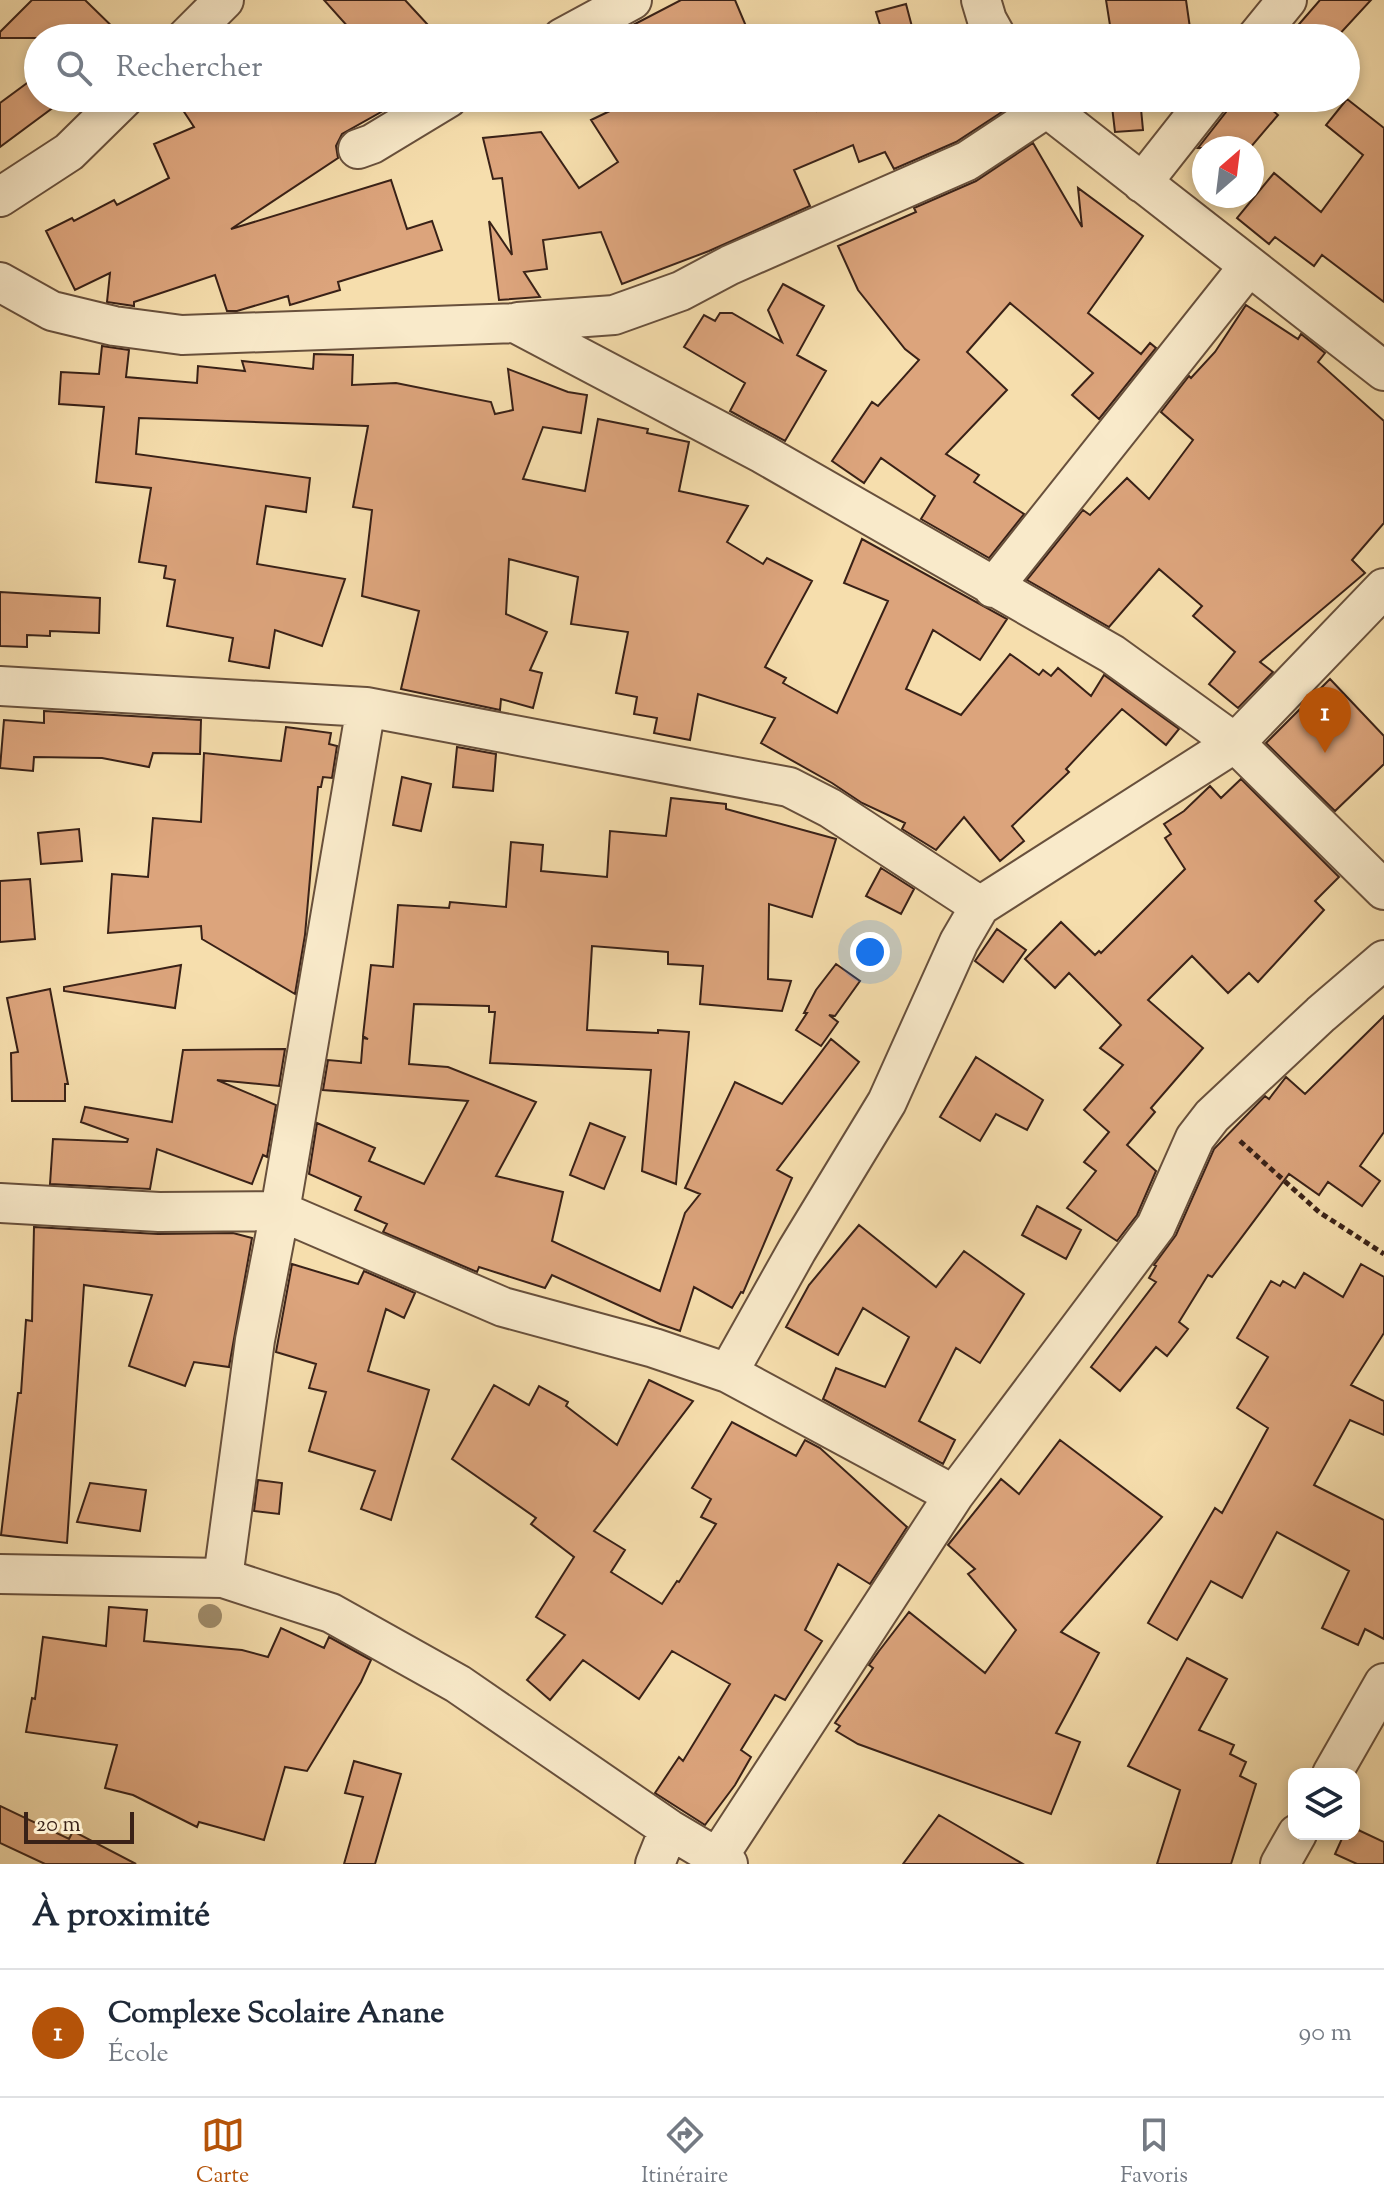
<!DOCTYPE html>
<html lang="fr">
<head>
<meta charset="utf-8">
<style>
  :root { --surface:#fff; --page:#f2f2f3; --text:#1f2937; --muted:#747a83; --line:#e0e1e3; --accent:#b45309 }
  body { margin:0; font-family:"Sorts Mill Goudy",serif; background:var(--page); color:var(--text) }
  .controls { position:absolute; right:24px; bottom:24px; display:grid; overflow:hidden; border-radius:16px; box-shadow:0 4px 12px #0003 }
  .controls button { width:72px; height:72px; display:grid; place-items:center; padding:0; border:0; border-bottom:2px solid var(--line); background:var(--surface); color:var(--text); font:40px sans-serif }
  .compass { position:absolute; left:1192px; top:136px; width:72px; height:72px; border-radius:50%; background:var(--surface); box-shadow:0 4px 12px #0003; rotate:28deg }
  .scale { position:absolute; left:24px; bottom:20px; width:110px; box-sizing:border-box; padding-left:8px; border:4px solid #392117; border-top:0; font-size:22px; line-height:28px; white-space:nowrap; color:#392117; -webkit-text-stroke:6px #f9eaca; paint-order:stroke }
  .you { position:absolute; left:870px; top:952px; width:28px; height:28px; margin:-20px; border:6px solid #fff; border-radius:50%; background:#1a73e8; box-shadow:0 0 0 12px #1a73e833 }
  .badge { display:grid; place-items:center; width:52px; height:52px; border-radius:50%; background:var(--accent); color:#fff; font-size:26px; font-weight:700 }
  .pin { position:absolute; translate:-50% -66px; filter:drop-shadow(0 2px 4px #0008) }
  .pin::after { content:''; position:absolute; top:42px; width:28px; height:24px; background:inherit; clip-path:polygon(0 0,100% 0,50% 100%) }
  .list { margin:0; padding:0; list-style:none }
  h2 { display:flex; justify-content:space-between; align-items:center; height:104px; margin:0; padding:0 32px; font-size:34px }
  h2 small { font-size:26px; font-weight:400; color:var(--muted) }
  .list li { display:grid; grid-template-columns:52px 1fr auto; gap:24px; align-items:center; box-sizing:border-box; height:128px; padding:0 32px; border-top:2px solid var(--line) }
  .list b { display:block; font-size:30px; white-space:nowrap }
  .list p { margin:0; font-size:26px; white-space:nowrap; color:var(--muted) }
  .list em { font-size:26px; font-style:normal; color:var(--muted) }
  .icon { flex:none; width:44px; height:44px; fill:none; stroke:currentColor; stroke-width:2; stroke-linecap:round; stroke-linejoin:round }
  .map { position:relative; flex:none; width:1384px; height:1864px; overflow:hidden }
  .search { position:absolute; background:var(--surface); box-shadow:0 4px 12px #0003; left:24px; right:24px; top:24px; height:88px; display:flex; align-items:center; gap:20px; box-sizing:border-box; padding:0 28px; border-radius:44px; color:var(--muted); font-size:30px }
  .sheet { height:232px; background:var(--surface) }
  nav { display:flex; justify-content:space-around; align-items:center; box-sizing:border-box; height:112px; border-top:2px solid var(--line); background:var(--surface); font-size:22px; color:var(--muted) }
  nav a { display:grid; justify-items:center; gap:4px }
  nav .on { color:var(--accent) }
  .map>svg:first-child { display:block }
  .building { fill:#dca47c; stroke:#392117; stroke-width:2 }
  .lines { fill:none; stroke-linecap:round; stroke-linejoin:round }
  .street-casing { stroke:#68503c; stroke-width:42 }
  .path { stroke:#392117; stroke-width:5; stroke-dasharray:6 4; stroke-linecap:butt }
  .street { stroke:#f9eaca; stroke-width:38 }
  .tree { fill:#9f8c6b }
</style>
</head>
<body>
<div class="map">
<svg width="1384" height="1864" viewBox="0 0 1384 1864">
  <rect width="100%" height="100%" fill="#f6dead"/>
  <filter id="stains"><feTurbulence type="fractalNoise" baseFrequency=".0025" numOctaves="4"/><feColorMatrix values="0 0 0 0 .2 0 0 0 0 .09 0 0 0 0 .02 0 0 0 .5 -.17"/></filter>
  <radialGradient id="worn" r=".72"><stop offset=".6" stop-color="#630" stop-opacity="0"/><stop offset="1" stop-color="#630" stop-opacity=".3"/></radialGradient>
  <path class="building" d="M32,0H85L124,38H0V32Z
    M324,0H405L440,38H358Z
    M681,0H735L751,38H608Z
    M1106,0H1186L1190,28L1112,38Z
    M1320,0H1371L1336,38H1287Z
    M906,4L915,38H884L876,12Z
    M38,75V98H66L0,147V103Z
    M175,98H314L317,103L325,98H406L342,134L336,146L338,158L231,229L391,180L407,229L432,221L442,250L338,282L340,290L290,305L288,296L237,311H227L215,275L134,302V306L107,302L110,273L75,290L46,231L72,218L74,221L114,200L117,205L169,178L154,144L194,127Z
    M637,98H813L817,111L849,98H1003L1011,106L956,142L894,169L885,152L859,162L853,145L794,170L810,206L709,251L622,284L601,232L543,240L547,269L524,272L540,297L499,300L489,221L512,255L502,178L493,179L483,138L541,132L579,188L618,162L591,120Z
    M1111,98H1140L1143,130L1115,132Z
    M1230,98H1258L1278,115L1250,148H1198L1226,112Z
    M1347,99L1384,128V302L1322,255L1314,266L1275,237L1269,244L1237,218L1274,173L1321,212L1363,155L1326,125Z
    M1033,143L1082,227L1078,188L1143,236L1088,313L1141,354L1150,343L1156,348L1099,419L1072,395L1093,373L1010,303L967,352L1007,390L946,454L979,475L974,482L1024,514L989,558L921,519L935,496L881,458L864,483L832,461L872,402L878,406L919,360L905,349L858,290L838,246L916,212L914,208L976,181Z
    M783,284L824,306L797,355L826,371L785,441L730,411L745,383L684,347L704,315L715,321L720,313H732L782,342L768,310Z
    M1246,305L1298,339L1301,334L1325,353L1318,362L1384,421V523L1352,560L1365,573L1260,662L1273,672L1238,708L1209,684L1235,652L1193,616L1202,606L1159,569L1109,627L1027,580L1083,510L1090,515L1127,478L1149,499L1193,440L1161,412L1189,376L1191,378L1215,352Z
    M102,346L129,350L126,377L197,383L198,366L245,371L242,361L313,369L314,354L353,355L352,385L396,383L491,402L495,414L513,410L508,369L568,392L587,395L581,433L543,427L523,479L585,491L598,419L648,429L647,433L689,442L679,491L748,506L727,542L763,564L767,558L812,581L765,667L786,678L783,683L837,713L888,601L844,583L862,539L1007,619L980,660L933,630L906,689L961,715L1010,654L1039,675L1043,670L1051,676L1058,668L1091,696L1104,675L1179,729L1166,745L1122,709L1066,769L1069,772L1012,826L1024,841L1000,861L964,817L936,850L902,829L905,823L862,803L832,783L761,743L775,718L698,694L690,740L654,733L657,718L634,714L637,697L616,693L628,632L571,624L578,577L509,559L506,614L547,632L530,670L542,673L533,708L501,699L500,710L401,689L419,611L362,596L372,510L353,507L368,426L139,418L136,454L310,478L306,512L266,506L257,564L345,579L322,646L275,630L269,668L229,661L233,638L167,626L175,580L164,578L166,566L139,562L151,488L96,482L104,407L59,404L61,372L99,374Z
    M0,592L100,598L99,633L50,631V636L27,635V647L0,646Z
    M1330,679L1384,736V764L1335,811L1266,743Z
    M44,711L201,720L200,754L153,753L149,767L102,758L34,757L33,771L0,768L4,720L44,723Z
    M286,727L331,733L329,744L337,746L332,778L323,777L321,787H318L305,935L295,994L202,939L201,926L108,933L112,874L148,877L153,818L201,822L204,753L281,761Z
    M457,747L496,754L493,791L453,787Z
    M402,777L431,784L421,831L393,825Z
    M1241,779L1339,877L1315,901L1324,910L1258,982L1249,973L1228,993L1192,956L1148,1000L1203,1048L1151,1108L1155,1112L1127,1145L1156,1171L1137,1215L1117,1241L1067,1208L1096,1171L1084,1162L1109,1132L1084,1110L1123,1065L1100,1048L1121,1025L1069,973L1055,988L1025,959L1061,922L1095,955L1099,951L1101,953L1185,869L1165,838L1171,834L1164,824L1184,811L1210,786L1221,798Z
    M671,798L726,804V809L836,839L812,917L769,904L768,979L791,981L782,1011L700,1004L703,966L668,964V952L592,946L587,1030L658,1033V1030L689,1032L676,1184L642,1171L651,1070L490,1063L495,1012H489V1006L414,1004L409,1064L448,1067L536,1102L496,1176L563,1192L552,1241L660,1291L685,1213L700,1194L685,1188L735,1082L782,1104L831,1039L859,1062L777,1170L792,1178L743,1293L741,1292L732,1308L694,1287L680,1331L660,1324L552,1275L545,1288L479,1267L477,1272L383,1232L387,1224L355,1210L361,1197L309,1174L317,1123L375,1148L369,1161L424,1184L468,1101L323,1090L328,1060L361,1063L363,1038L368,1039L363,1036L371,965L393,967L398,905L449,908L450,902L506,907L511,842L543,845L541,871L607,877L610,831L666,836Z
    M79,829L82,861L41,864L38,833Z
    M881,868L914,889L901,914L866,896Z
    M30,879L35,939L0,942V881Z
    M997,929L1026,950L1003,982L975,961Z
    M836,964L860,981L835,1016L829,1015L838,1022L821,1046L796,1030L807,1013H804L816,990Z
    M181,965L175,1008L64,991V987Z
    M50,989L68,1084H65V1101H12L11,1053L18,1052L7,998Z
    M1384,1016V1132L1360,1166L1380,1181L1362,1206L1328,1182L1319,1195L1289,1174L1212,1277L1208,1275L1179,1322L1188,1329L1167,1356L1156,1347L1120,1391L1091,1367L1156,1282L1149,1278L1156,1266L1154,1265L1176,1235L1214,1149L1265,1096L1269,1099L1286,1077L1305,1094Z
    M285,1049L279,1086L217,1080L276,1105L267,1157L263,1155L252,1184L157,1149L150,1189L50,1184L53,1139L127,1142L128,1139L81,1122L85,1107L172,1122L183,1050Z
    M976,1057L1043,1100L1027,1130L996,1114L980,1141L940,1117Z
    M590,1123L625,1137L604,1189L570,1175Z
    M1037,1206L1081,1230L1066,1259L1022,1235Z
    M859,1225L936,1287L964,1251L1024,1294L980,1363L956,1348L919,1421L955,1440L943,1464L823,1399L836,1368L885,1387L909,1337L863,1308L838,1355L786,1327L809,1285Z
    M34,1227L158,1234L233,1233L252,1238L229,1367L194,1362L185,1386L129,1366L152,1295L84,1285L67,1543L1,1535L18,1393H21L26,1320L32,1321Z
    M292,1264L358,1284L364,1271L415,1293L404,1318L386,1309L368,1371L429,1390L391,1520L361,1509L375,1471L309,1451L326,1392L309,1388L316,1364L276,1352Z
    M1361,1264L1384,1277V1333L1351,1385L1384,1401V1435L1350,1420L1314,1485L1384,1520V1639L1365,1629L1358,1645L1322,1628L1349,1571L1277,1532L1242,1598L1211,1581L1177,1640L1148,1623L1215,1508L1222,1513L1268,1428L1237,1408L1268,1357L1237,1338L1271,1281L1280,1286L1283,1281L1295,1288L1304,1273L1343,1297Z
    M649,1380L693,1401L594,1531L625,1550L611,1572L662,1604L677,1581L679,1582L716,1524L701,1517L711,1499L692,1488L732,1422L796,1456L805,1440L820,1448L907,1527L870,1584L838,1564L805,1630L822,1641L785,1700L775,1695L741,1750L751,1757L735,1785L705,1825L655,1793L679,1757L683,1761L730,1684L672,1651L639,1699L583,1660L550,1700L527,1680L565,1635L536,1617L574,1557L531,1524L536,1518L452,1459L494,1385L529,1405L539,1386L568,1402L566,1406L617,1445Z
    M1060,1440L1162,1517L1061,1632L1099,1653L1056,1733L1080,1742L1051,1814L858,1744L836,1731L840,1726L835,1723L873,1668L869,1665L879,1651L909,1612L985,1673L1016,1630L968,1574L975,1569L948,1545L1001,1479L1019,1494Z
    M258,1480L282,1483L279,1514L254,1511Z
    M90,1483L146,1490L140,1531L77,1522Z
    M109,1607L147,1610L144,1641L242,1650L268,1657L281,1628L324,1648L329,1637L371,1660L361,1682L307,1771L285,1767L264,1840L199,1822L197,1827L133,1795L105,1788L117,1745L26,1732L32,1698L35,1699L43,1637L106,1646Z
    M1187,1658L1227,1679L1199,1730L1234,1745L1230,1754L1246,1762L1240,1776L1256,1784L1231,1864H1157L1180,1790L1128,1766Z
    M354,1761L401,1774L375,1864H344L363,1797L345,1793Z
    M0,1806L69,1839L73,1831L136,1864H45L0,1843Z
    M939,1815L1023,1864H903Z
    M1354,1828L1384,1842V1864H1357L1335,1854L1344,1834H1354Z"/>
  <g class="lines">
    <g class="street-casing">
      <path id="street" d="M981,0L987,20L997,38
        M186,38L224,0
        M562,38L632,0
        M1256,38L1287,0
        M1038,98L1047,108L1384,371
        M358,149L372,144L448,98
        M1142,183L1209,98
        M0,197L69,152L124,98
        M0,282L52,311L114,326L182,335L515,323L763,454L1112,654L1235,743L1384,890
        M518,322L614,315L681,291L730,265L967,161L1047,108
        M993,588L1248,267
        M0,686L366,707L789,787L830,808L980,906
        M0,1203L159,1212L280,1211L503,1307L654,1348L728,1373L954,1495
        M728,1373L797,1250L887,1102L959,942L980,906L1235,743L1384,588
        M0,1574L223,1578L331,1613L458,1684L669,1829L728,1864
        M223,1578L255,1340L280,1211L366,707
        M1332,1774L1384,1683
        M718,1857L954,1495L1156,1226L1195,1138L1212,1116L1321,1014L1384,960
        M655,1864L669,1829
        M1280,1864L1297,1834"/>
    </g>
    <path class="path" d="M1240,1141L1319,1212L1384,1254"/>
    <use href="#street" class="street"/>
  </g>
  <circle class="tree" cx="210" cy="1616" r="12"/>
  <rect width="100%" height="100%" filter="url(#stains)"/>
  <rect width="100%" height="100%" fill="url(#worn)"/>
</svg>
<div class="controls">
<button><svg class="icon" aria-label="layers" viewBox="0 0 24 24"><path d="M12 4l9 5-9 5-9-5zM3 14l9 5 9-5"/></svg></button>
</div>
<svg class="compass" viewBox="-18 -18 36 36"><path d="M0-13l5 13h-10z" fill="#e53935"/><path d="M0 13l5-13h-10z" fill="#747a83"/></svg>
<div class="scale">20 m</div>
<div class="you"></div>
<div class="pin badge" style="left:1325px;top:753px">1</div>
<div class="search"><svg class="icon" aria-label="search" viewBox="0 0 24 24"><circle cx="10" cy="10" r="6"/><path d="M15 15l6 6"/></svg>Rechercher</div>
</div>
<section class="sheet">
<h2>À proximité<small></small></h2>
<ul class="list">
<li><span class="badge">1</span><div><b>Complexe Scolaire Anane</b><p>École</p></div><em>90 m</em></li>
</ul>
</section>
<nav>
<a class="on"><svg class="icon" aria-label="map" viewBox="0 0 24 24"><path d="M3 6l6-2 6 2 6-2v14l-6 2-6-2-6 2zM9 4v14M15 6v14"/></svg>Carte</a>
<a><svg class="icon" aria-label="directions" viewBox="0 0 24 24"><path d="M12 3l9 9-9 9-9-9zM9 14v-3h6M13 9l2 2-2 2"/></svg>Itinéraire</a>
<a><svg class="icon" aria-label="saved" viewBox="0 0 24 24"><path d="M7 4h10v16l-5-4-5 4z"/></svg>Favoris</a>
</nav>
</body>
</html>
